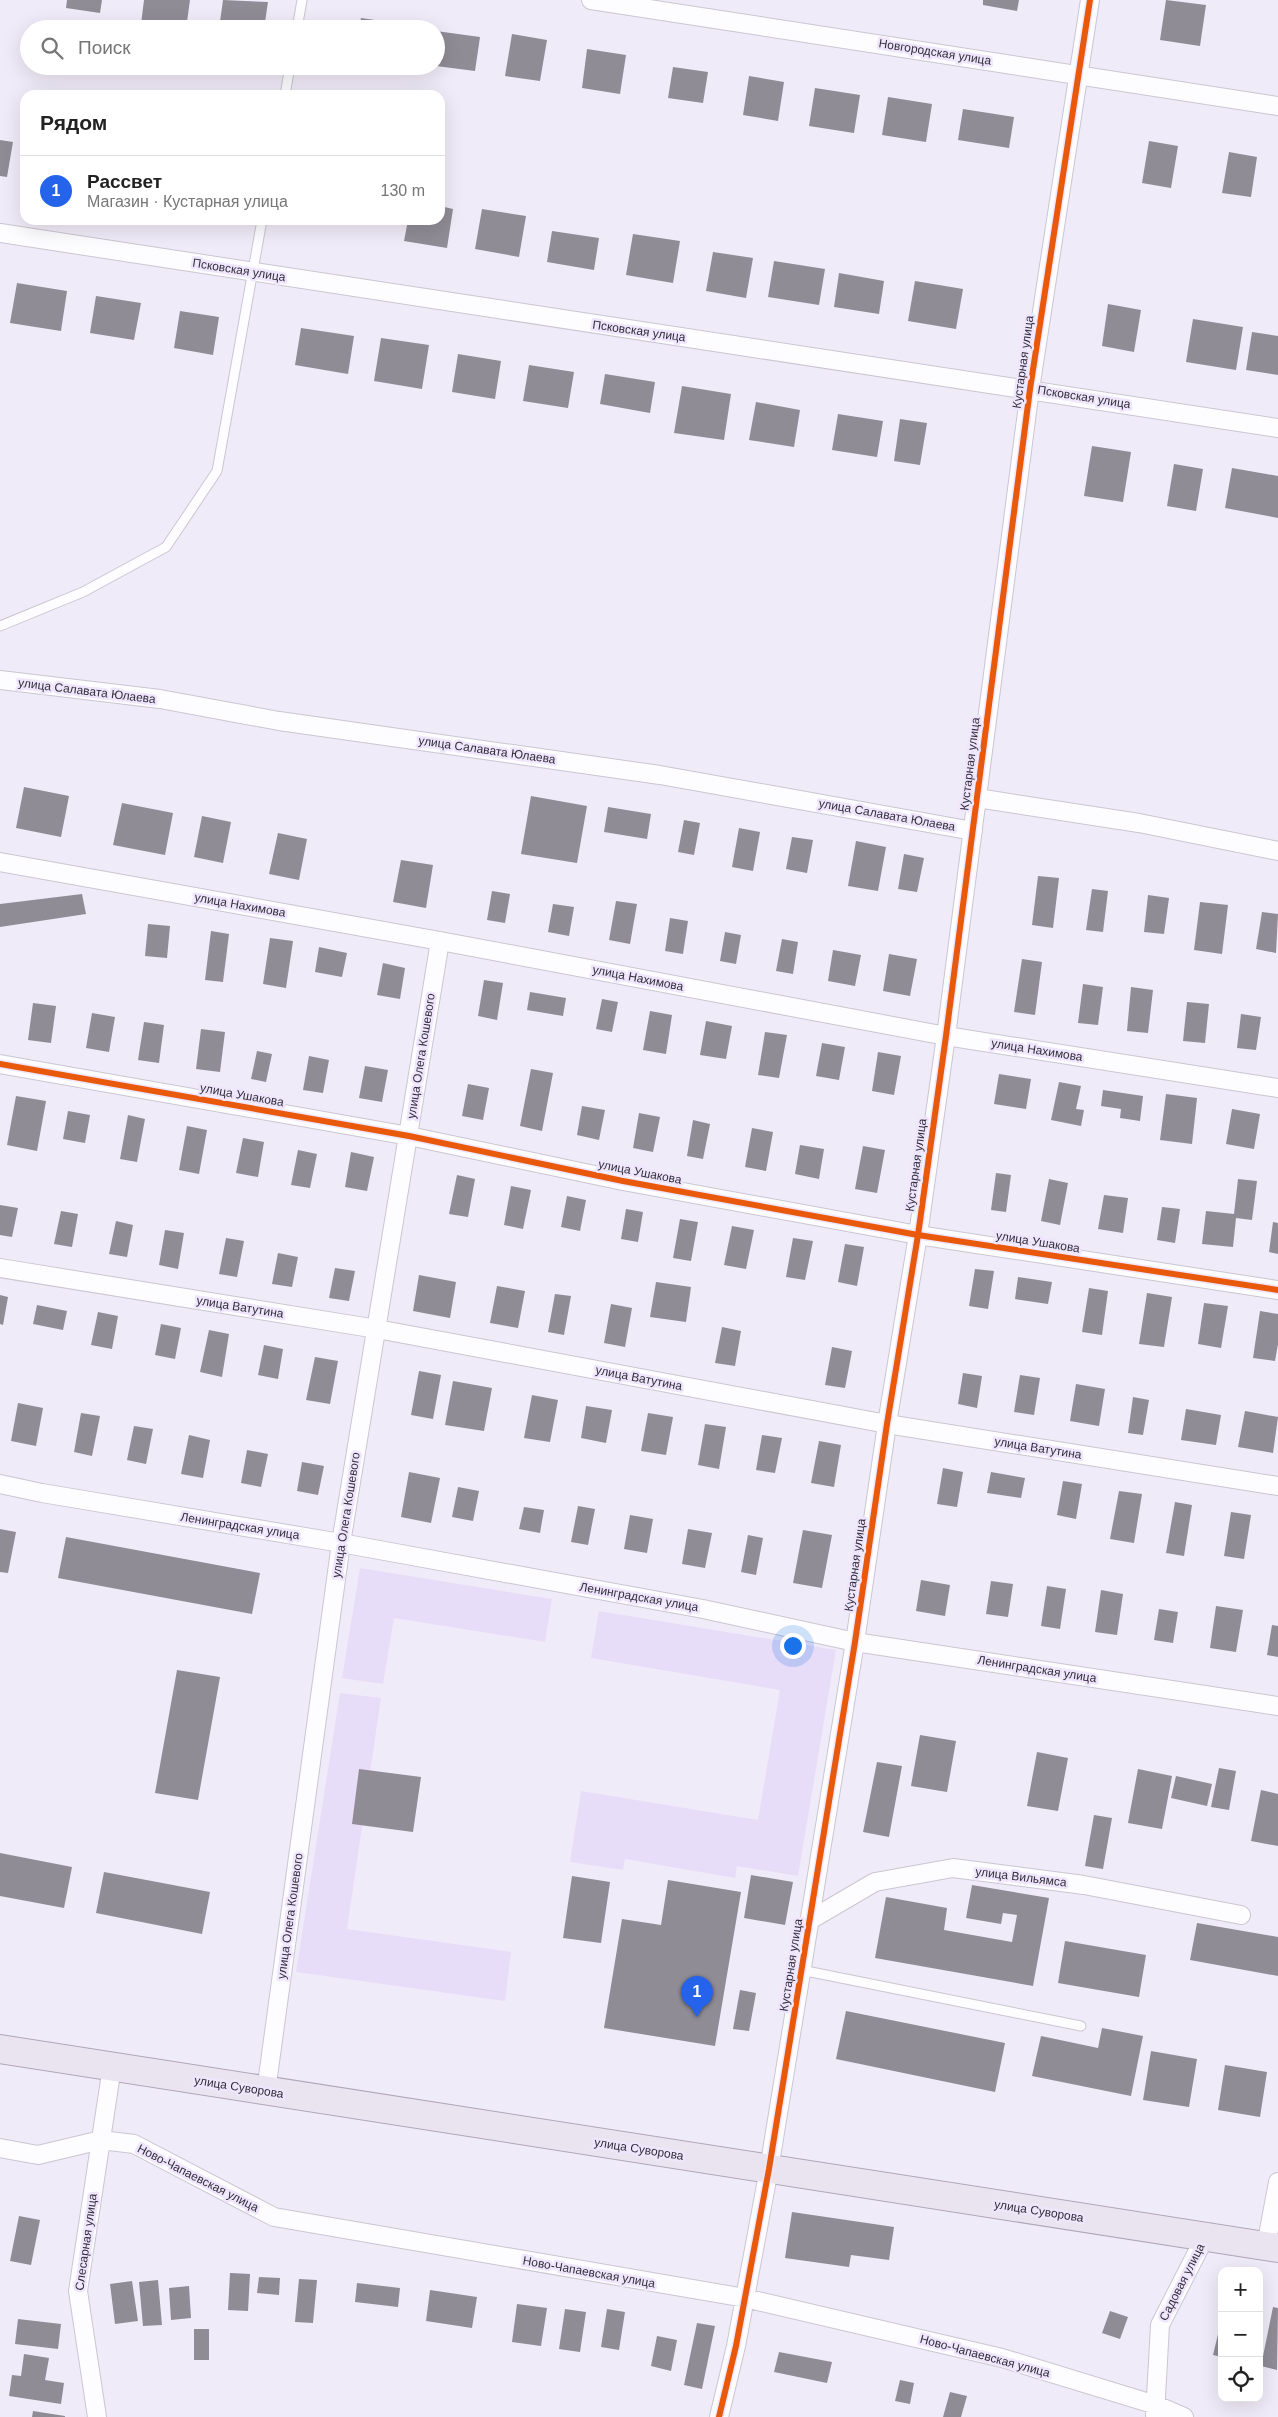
<!DOCTYPE html>
<html lang="ru">
<head>
<meta charset="utf-8">
<style>
  :root { --surface:#fff; --page:#f2f2f2; --text:#222; --muted:#767676; --line:#e0e0e0; --accent:#2563eb }
  body { margin:0; font-family:Arial,sans-serif; background:var(--page); color:var(--text) }
  .controls { position:absolute; right:15px; bottom:15px; display:grid; overflow:hidden; border-radius:10px; box-shadow:0 5px 20px #0002 }
  .controls button { width:45px; height:45px; display:grid; place-items:center; padding:0; border:0; border-bottom:1px solid var(--line); background:var(--surface); color:var(--text); font:25px sans-serif }
  .you { position:absolute; left:792px; top:1645px; width:18px; height:18px; margin:-12px; border:4px solid #fff; border-radius:50%; background:#1a73e8; box-shadow:0 0 0 8px #1a73e833 }
  .badge { display:grid; place-items:center; width:32px; height:32px; border-radius:50%; background:var(--accent); color:#fff; font-size:16px; font-weight:700 }
  .pin { position:absolute; translate:-50% -41px; filter:drop-shadow(0 1px 2px #0008) }
  .pin::after { content:''; position:absolute; top:26px; width:18px; height:15px; background:inherit; clip-path:polygon(0 0,100% 0,50% 100%) }
  .list { margin:0; padding:0; list-style:none }
  h2 { display:flex; justify-content:space-between; align-items:center; height:65px; margin:0; padding:0 20px; font-size:21px }
  h2 small { font-size:16px; font-weight:400; color:var(--muted) }
  .list li { display:grid; grid-template-columns:32px 1fr auto; gap:15px; align-items:center; box-sizing:border-box; height:70px; padding:0 20px; border-top:1px solid var(--line) }
  .list b { display:block; font-size:19px; white-space:nowrap }
  .list p { margin:0; font-size:16px; white-space:nowrap; color:var(--muted) }
  .list em { font-size:16px; font-style:normal; color:var(--muted) }
  .icon { flex:none; width:28px; height:28px; fill:none; stroke:currentColor; stroke-width:2; stroke-linecap:round; stroke-linejoin:round }
  .map { position:relative; flex:none; width:1278px; height:2417px; overflow:hidden }
  .search { position:absolute; background:var(--surface); box-shadow:0 5px 20px #0002; left:20px; top:20px; width:425px; height:55px; display:flex; align-items:center; gap:12px; box-sizing:border-box; padding:0 18px; border-radius:28px; color:var(--muted); font-size:19px }
  .panel { position:absolute; background:var(--surface); box-shadow:0 5px 20px #0002; left:20px; top:90px; width:425px; height:135px; border-radius:15px }
  .map>svg:first-child { display:block }
  .green { fill:#e8ddf8 }
  .building { fill:#908c96 }
  .lines { fill:none; stroke-linecap:round; stroke-linejoin:round }
  .service-casing { stroke:#cbc6d2; stroke-width:11 }
  .minor-casing { stroke:#cbc6d2; stroke-width:20 }
  .primary-casing { stroke:#afa6ba; stroke-width:30 }
  .service { stroke:#fdfcfe; stroke-width:9 }
  .minor { stroke:#fdfcfe; stroke-width:18 }
  .primary { stroke:#e9e4ef; stroke-width:28 }
  .cycleway-casing { stroke:#efe6fd; stroke-width:9 }
  .cycleway { stroke:#e8590c; stroke-width:6 }
  .labels { text-anchor:middle; stroke-width:5; stroke-linejoin:round; paint-order:stroke }
  .street-label { font-size:12px; fill:#322e39; stroke:#efe6fd }
</style>
</head>
<body>
<div class="map">
<svg width="1278" height="2417" viewBox="0 0 1278 2417">
  <rect width="100%" height="100%" fill="#f0ebf8"/>
  <path class="green" d="M360,1568L552,1599L545,1642L394,1618L383,1684L342,1678Z
    M599,1611L836,1650L798,1876L737,1866L735,1878L625,1859L623,1870L570,1862L581,1791L758,1820L780,1690L591,1658Z
    M340,1693L381,1698L347,1929L511,1952L505,2001L296,1972Z"/>
  <path class="building" d="M67,0H102L100,13L66,8Z
    M144,0H190L186,29L141,24Z
    M223,0L268,2L264,29H219Z
    M983,0H1019L1017,11L983,5Z
    M1166,0L1206,5L1200,46L1160,40Z
    M361,18L403,24L402,29H359Z
    M436,31L480,37L475,71L436,66Z
    M512,34L547,40L540,81L505,76Z
    M587,49L626,55L620,94L582,88Z
    M673,67L708,72L703,103L668,98Z
    M749,76L784,82L778,121L743,115Z
    M815,88L860,95L854,133L809,126Z
    M888,97L932,104L926,142L882,135Z
    M963,109L1014,117L1009,148L958,140Z
    M0,140L13,142L7,177L0,176Z
    M1149,141L1178,146L1171,188L1142,183Z
    M1229,152L1257,157L1251,197L1222,193Z
    M440,206L453,209L447,248L404,241L408,220H440Z
    M482,209L526,216L519,257L475,249Z
    M552,231L599,238L594,270L547,262Z
    M633,234L680,241L673,283L626,275Z
    M713,252L753,258L746,298L706,291Z
    M774,261L825,269L819,305L768,297Z
    M839,273L884,281L879,314L834,307Z
    M915,281L963,289L956,329L908,321Z
    M17,283L67,291L61,331L10,323Z
    M96,296L141,303L134,340L90,333Z
    M1108,304L1141,310L1134,352L1102,346Z
    M180,311L219,317L213,355L174,348Z
    M1193,319L1243,327L1236,370L1186,362Z
    M301,328L354,336L348,374L295,365Z
    M1252,332L1278,336V375L1246,370Z
    M381,338L429,345L422,389L374,381Z
    M458,354L501,361L495,399L452,392Z
    M529,365L574,372L568,408L523,401Z
    M605,374L655,382L650,413L600,404Z
    M682,386L731,394L724,440L674,433Z
    M756,402L800,410L794,447L749,440Z
    M838,414L883,421L877,457L832,450Z
    M900,419L927,423L920,465L894,461Z
    M1092,446L1131,452L1123,502L1084,496Z
    M1174,464L1203,469L1196,511L1167,506Z
    M1232,468L1278,476V518L1225,508Z
    M24,787L69,796L61,837L16,828Z
    M531,796L587,806L577,863L521,854Z
    M122,803L173,813L165,855L113,845Z
    M608,807L651,814L647,839L604,832Z
    M202,816L231,822L223,863L194,857Z
    M684,820L700,823L694,855L678,852Z
    M739,828L760,832L753,871L732,867Z
    M278,833L307,839L299,880L269,874Z
    M792,837L813,840L807,873L786,869Z
    M856,841L886,847L878,891L848,886Z
    M904,854L924,858L917,892L898,889Z
    M401,860L433,865L426,908L393,902Z
    M1038,876L1059,878L1053,928L1032,925Z
    M1092,889L1108,891L1103,932L1086,930Z
    M492,891L510,894L505,923L487,920Z
    M82,894L86,914L0,927V904Z
    M1148,895L1169,898L1164,934L1144,932Z
    M616,901L637,904L630,944L609,940Z
    M1200,902L1228,905L1222,954L1194,950Z
    M553,904L574,907L569,936L548,932Z
    M1262,912L1278,914L1276,953L1256,949Z
    M670,918L688,921L683,954L665,951Z
    M148,924L170,926L167,958L145,956Z
    M211,931L229,934L223,982L205,980Z
    M725,932L741,935L736,964L720,961Z
    M270,938L293,941L286,988L263,984Z
    M782,939L798,942L793,974L776,971Z
    M319,947L347,953L342,977L315,972Z
    M833,950L861,955L855,986L828,981Z
    M889,954L917,959L910,996L883,991Z
    M1022,959L1042,962L1035,1015L1014,1012Z
    M383,963L405,968L400,999L377,995Z
    M484,980L503,983L497,1020L478,1016Z
    M1083,984L1103,987L1098,1025L1078,1023Z
    M1131,987L1153,990L1148,1033L1127,1031Z
    M530,992L566,998L563,1016L527,1010Z
    M602,999L618,1002L612,1032L596,1029Z
    M1187,1002L1209,1004L1205,1043L1183,1041Z
    M33,1003L56,1006L51,1043L28,1040Z
    M650,1011L672,1015L666,1054L643,1050Z
    M92,1013L115,1017L109,1052L86,1048Z
    M1241,1014L1261,1017L1256,1050L1237,1048Z
    M706,1021L732,1026L726,1059L700,1055Z
    M144,1022L164,1025L159,1063L138,1060Z
    M201,1029L225,1032L220,1072L196,1069Z
    M765,1032L787,1035L779,1078L758,1075Z
    M822,1043L845,1047L839,1080L816,1076Z
    M257,1051L272,1054L266,1082L251,1079Z
    M878,1052L901,1056L894,1095L872,1091Z
    M309,1056L329,1060L323,1093L303,1090Z
    M365,1066L388,1070L382,1102L359,1098Z
    M531,1069L553,1073L542,1131L520,1126Z
    M999,1074L1031,1079L1026,1109L994,1104Z
    M1059,1082L1081,1086L1076,1109L1084,1110L1081,1126L1051,1120Z
    M468,1084L489,1088L483,1120L462,1116Z
    M1103,1090L1143,1096L1140,1121L1120,1118L1121,1109L1101,1106Z
    M1166,1094L1197,1098L1192,1144L1160,1140Z
    M16,1096L46,1101L37,1151L7,1145Z
    M582,1106L605,1110L599,1140L577,1135Z
    M1232,1109L1260,1114L1254,1149L1226,1144Z
    M68,1111L90,1115L85,1143L63,1139Z
    M639,1113L660,1117L653,1152L633,1148Z
    M128,1115L145,1119L137,1162L120,1159Z
    M693,1120L710,1124L703,1159L687,1156Z
    M187,1126L207,1130L199,1174L179,1170Z
    M752,1128L773,1132L766,1171L745,1167Z
    M243,1138L264,1142L258,1177L236,1173Z
    M800,1145L824,1149L819,1179L795,1174Z
    M863,1146L885,1150L877,1193L855,1189Z
    M298,1150L317,1154L310,1188L291,1185Z
    M351,1152L374,1157L367,1191L345,1187Z
    M996,1173L1011,1175L1006,1212L991,1210Z
    M457,1175L475,1179L468,1217L449,1214Z
    M1049,1179L1068,1183L1060,1225L1041,1221Z
    M1238,1179L1257,1181L1252,1220L1236,1218L1233,1247L1202,1244L1206,1211L1234,1214Z
    M511,1186L531,1190L523,1229L504,1225Z
    M1104,1195L1128,1198L1123,1233L1098,1229Z
    M567,1196L586,1200L580,1231L561,1227Z
    M0,1205L18,1208L12,1237L0,1235Z
    M1162,1207L1180,1209L1175,1243L1157,1240Z
    M626,1209L643,1212L638,1242L621,1239Z
    M61,1211L78,1214L72,1247L54,1244Z
    M680,1219L698,1222L691,1261L673,1258Z
    M116,1221L133,1225L127,1257L109,1254Z
    M1273,1222L1278,1223V1254L1269,1252Z
    M732,1226L754,1230L746,1269L724,1265Z
    M165,1230L184,1233L178,1269L159,1265Z
    M226,1238L244,1241L237,1277L219,1274Z
    M793,1238L813,1241L805,1280L786,1277Z
    M845,1244L864,1247L857,1286L838,1282Z
    M278,1253L298,1257L292,1287L272,1284Z
    M335,1268L355,1271L349,1301L329,1298Z
    M975,1269L994,1271L988,1309L969,1306Z
    M419,1275L456,1282L450,1318L413,1311Z
    M1018,1277L1052,1282L1048,1304L1015,1299Z
    M656,1282L691,1287L686,1322L650,1317Z
    M497,1286L525,1291L518,1328L490,1323Z
    M1089,1288L1108,1291L1102,1335L1082,1332Z
    M1147,1293L1172,1297L1164,1347L1139,1344Z
    M555,1294L571,1296L564,1335L548,1332Z
    M0,1295L8,1297L3,1325L0,1324Z
    M1204,1303L1228,1306L1221,1348L1198,1344Z
    M611,1304L632,1308L625,1347L604,1343Z
    M37,1305L67,1311L63,1330L33,1324Z
    M1260,1311L1278,1314V1344L1275,1361L1253,1358Z
    M98,1312L118,1316L112,1349L91,1345Z
    M161,1324L181,1328L175,1359L155,1355Z
    M722,1327L741,1331L735,1366L715,1363Z
    M209,1330L229,1334L222,1377L200,1372Z
    M264,1345L283,1349L278,1379L258,1375Z
    M832,1347L852,1351L845,1388L825,1385Z
    M315,1357L338,1361L330,1404L306,1400Z
    M419,1371L441,1375L433,1419L411,1415Z
    M963,1373L982,1376L977,1408L958,1404Z
    M1020,1375L1040,1378L1034,1415L1014,1412Z
    M453,1381L492,1388L484,1431L445,1425Z
    M1076,1384L1105,1389L1099,1426L1070,1421Z
    M532,1395L558,1400L550,1442L524,1438Z
    M1133,1397L1149,1400L1143,1435L1128,1433Z
    M18,1403L43,1408L36,1446L11,1441Z
    M586,1406L612,1410L606,1443L581,1438Z
    M1186,1409L1221,1415L1216,1445L1181,1440Z
    M1245,1411L1278,1417L1273,1453L1238,1447Z
    M81,1413L100,1416L92,1456L74,1452Z
    M648,1413L673,1417L666,1455L641,1451Z
    M705,1424L726,1427L719,1469L698,1465Z
    M134,1426L153,1429L146,1464L127,1460Z
    M189,1435L210,1440L203,1478L181,1474Z
    M762,1435L782,1438L775,1473L756,1470Z
    M819,1441L841,1445L834,1487L811,1483Z
    M247,1450L268,1454L261,1487L241,1483Z
    M302,1462L324,1466L318,1495L297,1491Z
    M943,1468L963,1472L957,1507L937,1504Z
    M409,1472L440,1478L431,1523L401,1517Z
    M991,1472L1025,1478L1021,1498L987,1493Z
    M1063,1481L1082,1484L1076,1519L1057,1515Z
    M458,1487L479,1491L473,1521L452,1517Z
    M1119,1491L1142,1494L1134,1543L1110,1539Z
    M1175,1502L1192,1505L1184,1556L1166,1553Z
    M578,1506L595,1509L588,1545L571,1542Z
    M524,1507L544,1510L540,1533L519,1529Z
    M1231,1512L1251,1515L1244,1559L1224,1556Z
    M630,1515L653,1519L647,1553L624,1549Z
    M0,1529L16,1532L8,1573L0,1572Z
    M688,1529L712,1533L705,1568L682,1564Z
    M803,1530L832,1535L822,1588L793,1583Z
    M748,1535L763,1538L756,1575L741,1572Z
    M66,1537L260,1573L252,1614L58,1578Z
    M921,1580L950,1585L945,1616L916,1611Z
    M991,1581L1013,1584L1008,1617L986,1614Z
    M1047,1586L1066,1589L1060,1629L1041,1626Z
    M1101,1590L1123,1594L1117,1635L1095,1632Z
    M1216,1606L1243,1610L1236,1652L1210,1648Z
    M1159,1609L1178,1612L1173,1643L1154,1640Z
    M1272,1625L1278,1626V1657L1267,1655Z
    M177,1670L220,1677L198,1800L155,1793Z
    M920,1735L956,1741L947,1792L911,1786Z
    M1037,1752L1068,1758L1058,1811L1027,1806Z
    M877,1762L902,1766L889,1837L863,1832Z
    M1219,1768L1236,1771L1229,1810L1211,1807Z
    M359,1769L421,1777L413,1832L352,1824Z
    M1138,1769L1172,1776L1162,1829L1128,1823Z
    M1176,1776L1212,1784L1207,1806L1171,1798Z
    M1261,1790L1278,1794V1846L1251,1841Z
    M1094,1815L1112,1818L1103,1869L1085,1866Z
    M0,1853L72,1867L64,1908L0,1896Z
    M104,1872L210,1892L202,1934L96,1913Z
    M751,1875L793,1882L785,1925L744,1918Z
    M572,1876L610,1882L601,1943L563,1938Z
    M668,1880L741,1892L715,2046L604,2028L622,1919L661,1925Z
    M972,1885L1049,1898L1033,1986L875,1958L886,1897L947,1908L944,1930L1012,1942L1017,1915L1003,1913L1001,1924L966,1918Z
    M1197,1923L1278,1937V1976L1190,1960Z
    M1065,1941L1146,1955L1139,1997L1058,1983Z
    M740,1990L756,1993L749,2031L733,2029Z
    M846,2011L1005,2043L995,2092L836,2059Z
    M1102,2028L1143,2036L1131,2096L1032,2076L1041,2036L1098,2048Z
    M1151,2051L1197,2059L1189,2107L1143,2100Z
    M1225,2065L1267,2072L1260,2117L1218,2110Z
    M792,2212L894,2227L889,2260L851,2255L849,2267L785,2258Z
    M19,2216L40,2220L31,2265L10,2261Z
    M230,2273L250,2274L248,2311L228,2310Z
    M259,2277L280,2278L279,2295L257,2293Z
    M299,2279L317,2280L313,2323L295,2322Z
    M158,2280L162,2325L143,2326L139,2282Z
    M132,2281L138,2321L115,2324L110,2284Z
    M357,2283L400,2288L398,2307L355,2302Z
    M189,2286L191,2318L171,2320L169,2288Z
    M430,2290L477,2297L472,2328L426,2321Z
    M517,2304L547,2308L541,2346L512,2342Z
    M1273,2307L1278,2308L1277,2370L1261,2366Z
    M565,2309L586,2312L580,2352L559,2349Z
    M607,2309L625,2312L619,2350L601,2347Z
    M1110,2311L1128,2317L1120,2339L1102,2333Z
    M18,2319L61,2324L58,2349L15,2344Z
    M697,2323L715,2326L702,2389L684,2385Z
    M1220,2326L1222,2327V2357L1213,2355Z
    M194,2329H209V2360H194Z
    M657,2336L677,2340L671,2371L651,2366Z
    M779,2352L832,2362L827,2383L774,2372Z
    M24,2354L49,2358L45,2380L64,2383L61,2404L9,2396L12,2375L21,2376Z
    M900,2380L914,2383L910,2404L895,2401Z
    M950,2392L967,2396L961,2417H943Z
    M33,2411L65,2416V2417H32Z"/>
  <g class="lines">
    <g class="service-casing">
      <path id="service" d="M297,29L302,0
        M285,95L290,66
        M0,626L83,592L166,547L217,471L262,220
        M801,1970L1081,2026"/>
    </g>
    <g class="minor-casing">
      <path id="minor" d="M591,0L1278,106
        M0,233L1278,428
        M0,680L160,699L279,721L660,775L973,831
        M977,798L1139,823L1278,851
        M0,862L440,941L946,1036L1278,1088
        M0,1064L409,1136L623,1181L918,1235L1278,1290
        M0,1268L377,1329L887,1424L1278,1486
        M0,1484L42,1493L341,1543L703,1609L855,1642L1278,1706
        M810,1920L875,1882L953,1868L1084,1885L1241,1915
        M266,2091L341,1543L440,941
        M0,2148L38,2155L101,2140L134,2144L274,2217L745,2298L1002,2358L1156,2405L1184,2417
        M1266,2246L1278,2182
        M1155,2415L1160,2325L1205,2237
        M97,2417L78,2291L112,2067
        M719,2417L736,2346L769,2169L855,1642L887,1424L918,1235L946,1036L1030,389L1090,0"/>
    </g>
    <g class="primary-casing">
      <path id="primary" d="M0,2049L1278,2248"/>
    </g>
    <use href="#service" class="service"/>
    <use href="#minor" class="minor"/>
    <use href="#primary" class="primary"/>
    <g class="cycleway-casing">
      <path id="cycleway" d="M0,1064L409,1136L623,1181L918,1235L1278,1290
        M719,2417L736,2346L769,2169L855,1642L887,1424L918,1235L946,1036L1030,389L1090,0"/>
    </g>
    <use href="#cycleway" class="cycleway"/>
  </g>
  <g class="labels">
    <g class="street-label">
      <text transform="translate(935 52) rotate(9)" y="4">Новгородская улица</text>
      <text transform="translate(239 270) rotate(9)" y="4">Псковская улица</text>
      <text transform="translate(639 331) rotate(8)" y="4">Псковская улица</text>
      <text transform="translate(1023 362) rotate(-82)" y="4">Кустарная улица</text>
      <text transform="translate(1084 397) rotate(9)" y="4">Псковская улица</text>
      <text transform="translate(87 691) rotate(7)" y="4">улица Салавата Юлаева</text>
      <text transform="translate(487 750) rotate(8)" y="4">улица Салавата Юлаева</text>
      <text transform="translate(970 764) rotate(-83)" y="4">Кустарная улица</text>
      <text transform="translate(887 815) rotate(10)" y="4">улица Салавата Юлаева</text>
      <text transform="translate(240 905) rotate(10)" y="4">улица Нахимова</text>
      <text transform="translate(638 978) rotate(11)" y="4">улица Нахимова</text>
      <text transform="translate(1037 1050) rotate(9)" y="4">улица Нахимова</text>
      <text transform="translate(421 1056) rotate(-81)" y="4">улица Олега Кошевого</text>
      <text transform="translate(242 1095) rotate(10)" y="4">улица Ушакова</text>
      <text transform="translate(916 1165) rotate(-82)" y="4">Кустарная улица</text>
      <text transform="translate(640 1172) rotate(11)" y="4">улица Ушакова</text>
      <text transform="translate(1038 1242) rotate(9)" y="4">улица Ушакова</text>
      <text transform="translate(240 1307) rotate(9)" y="4">улица Ватутина</text>
      <text transform="translate(639 1378) rotate(11)" y="4">улица Ватутина</text>
      <text transform="translate(1038 1448) rotate(9)" y="4">улица Ватутина</text>
      <text transform="translate(346 1515) rotate(-81)" y="4">улица Олега Кошевого</text>
      <text transform="translate(240 1526) rotate(9)" y="4">Ленинградская улица</text>
      <text transform="translate(855 1565) rotate(-82)" y="4">Кустарная улица</text>
      <text transform="translate(639 1597) rotate(10)" y="4">Ленинградская улица</text>
      <text transform="translate(1037 1669) rotate(9)" y="4">Ленинградская улица</text>
      <text transform="translate(1021 1877) rotate(7)" y="4">улица Вильямса</text>
      <text transform="translate(290 1916) rotate(-82)" y="4">улица Олега Кошевого</text>
      <text transform="translate(791 1965) rotate(-81)" y="4">Кустарная улица</text>
      <text transform="translate(239 2087) rotate(9)" y="4">улица Суворова</text>
      <text transform="translate(639 2149) rotate(9)" y="4">улица Суворова</text>
      <text transform="translate(198 2178) rotate(27)" y="4">Ново-Чапаевская улица</text>
      <text transform="translate(1039 2211) rotate(9)" y="4">улица Суворова</text>
      <text transform="translate(86 2242) rotate(-82)" y="4">Слесарная улица</text>
      <text transform="translate(589 2272) rotate(10)" y="4">Ново-Чапаевская улица</text>
      <text transform="translate(1182 2282) rotate(-63)" y="4">Садовая улица</text>
      <text transform="translate(985 2356) rotate(15)" y="4">Ново-Чапаевская улица</text>
    </g>
  </g>
</svg>
<div class="controls">
<button>+</button>
<button>−</button>
<button><svg class="icon" aria-label="locate" viewBox="0 0 24 24"><circle cx="12" cy="12" r="6"/><path d="M12 2v4M12 18v4M2 12h4M18 12h4"/></svg></button>
</div>
<div class="you"></div>
<div class="pin badge" style="left:697px;top:2017px">1</div>
<div class="search"><svg class="icon" aria-label="search" viewBox="0 0 24 24"><circle cx="10" cy="10" r="6"/><path d="M15 15l6 6"/></svg>Поиск</div>
<section class="panel">
<h2>Рядом<small></small></h2>
<ul class="list">
<li><span class="badge">1</span><div><b>Рассвет</b><p>Магазин · Кустарная улица</p></div><em>130 m</em></li>
</ul>
</section>
</div>
</body>
</html>
